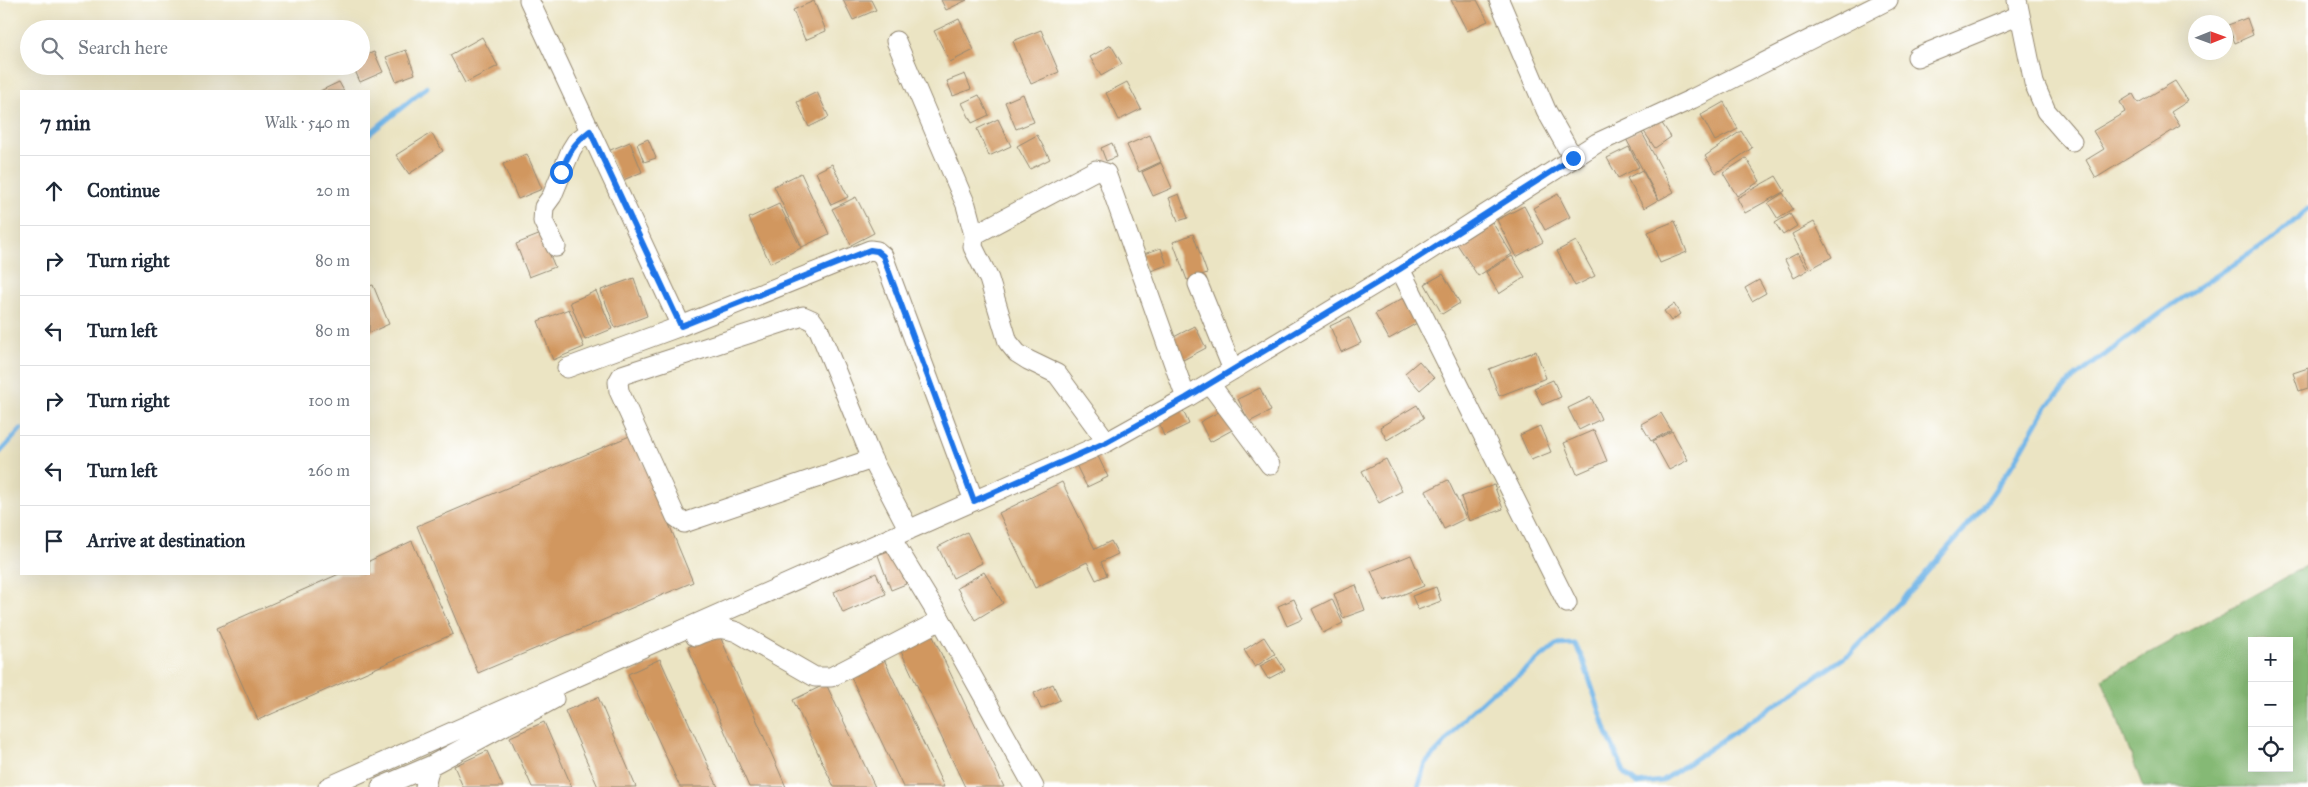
<!DOCTYPE html>
<html lang="en">
<head>
<meta charset="utf-8">
<style>
  :root { --surface:#fff; --page:#f6f6f7; --text:#1f2937; --muted:#747a83; --line:#e0e1e3 }
  body { margin:0; font-family:"IM FELL Great Primer",serif; background:var(--page); color:var(--text) }
  .controls { position:absolute; right:15px; bottom:15px; display:grid; overflow:hidden; border-radius:0px; box-shadow:0 5px 20px #0002 }
  .controls button { width:45px; height:45px; display:grid; place-items:center; padding:0; border:0; border-bottom:1px solid var(--line); background:var(--surface); color:var(--text); font:25px sans-serif }
  .compass { position:absolute; left:2188px; top:15px; width:45px; height:45px; border-radius:50%; background:var(--surface); box-shadow:0 5px 20px #0002; rotate:89deg }
  .stop { position:absolute; width:15px; height:15px; margin:-11px; border:4px solid #1a73e8; border-radius:50%; background:#fff }
  .stop.end { background:#1a73e8; border-color:#fff; box-shadow:0 1px 5px #0008 }
  .list { margin:0; padding:0; list-style:none }
  h2 { display:flex; justify-content:space-between; align-items:center; height:65px; margin:0; padding:0 20px; font-size:21px }
  h2 small { font-size:16px; font-weight:400; color:var(--muted) }
  .list li { display:grid; grid-template-columns:32px 1fr auto; gap:15px; align-items:center; box-sizing:border-box; height:70px; padding:0 20px; border-top:1px solid var(--line) }
  .list b { display:block; font-size:19px; white-space:nowrap }
  .list em { font-size:16px; font-style:normal; color:var(--muted) }
  .icon { flex:none; width:28px; height:28px; fill:none; stroke:currentColor; stroke-width:2; stroke-linecap:round; stroke-linejoin:round }
  .map { position:relative; flex:none; width:2308px; height:787px; overflow:hidden }
  .search { position:absolute; background:var(--surface); box-shadow:0 5px 20px #0002; left:20px; top:20px; width:350px; height:55px; display:flex; align-items:center; gap:12px; box-sizing:border-box; padding:0 18px; border-radius:28px; color:var(--muted); font-size:19px }
  .panel { position:absolute; background:var(--surface); box-shadow:0 5px 20px #0002; left:20px; top:90px; width:350px; height:485px; border-radius:0px }
  .map>svg:first-child { display:block }
  .forest { fill:#85b974; stroke:#607249; fill-rule:evenodd }
  .lines { fill:none; stroke-linecap:round; stroke-linejoin:round }
  .stream { stroke:#72b6e8; stroke-width:5 }
  .building { fill:#d1975f }
  .minor-casing { stroke:#938770; stroke-width:21 }
  .minor { stroke:#fff; stroke-width:19 }
  .route { stroke:#1a73e8; stroke-width:6 }
</style>
</head>
<body>
<div class="map">
<svg width="2308" height="787" viewBox="0 0 2308 787">
  <rect width="100%" height="100%" fill="#fff"/>
  <filter id="ink" filterUnits="userSpaceOnUse"><feTurbulence type="fractalNoise" baseFrequency=".02" numOctaves="2"/><feDisplacementMap in="SourceGraphic" scale="10" xChannelSelector="R" yChannelSelector="G"/><feConvolveMatrix kernelMatrix="1 2 1 2 8 2 1 2 1" color-interpolation-filters="sRGB"/></filter>
  <filter id="wash" filterUnits="userSpaceOnUse"><feTurbulence type="fractalNoise" baseFrequency=".0096" numOctaves="4" result="noise"/><feDisplacementMap in="SourceGraphic" scale="20" xChannelSelector="R" yChannelSelector="G"/><feGaussianBlur stdDeviation="1.12" result="paint"/><feColorMatrix in="noise" values="0 0 0 0 0 0 0 0 0 0 0 0 0 0 0 0 0 1.4 0 .05"/><feComposite in="paint" operator="in"/></filter>
  <g filter="url(#wash)">
    <rect width="100%" height="100%" fill="#ebe4c3"/>
    <path class="forest" d="M2308,565V787H2143L2102,679ZM2252,641H2289V768H2252Z"/>
    <g class="lines">
      <path class="stream" d="M369,134L427,87
        M0,452L21,429
        M1418,787L1426,763L1443,745L1467,715L1492,692L1513,680L1556,645L1575,644L1583,660L1607,733L1625,774L1637,784L1662,781L1851,653L1907,595L1983,507L2015,461L2046,407L2073,379L2160,313L2278,235L2308,209"/>
    </g>
    <g id="blocks">
      <path class="building" d="M843,0H871L876,10L853,20Z
        M941,0H967L946,10Z
        M1451,0H1477L1488,21L1467,31Z
        M814,1L826,31L805,40L793,10Z
        M2247,18L2253,35L2235,43L2228,25Z
        M959,19L974,50L950,62L934,31Z
        M1041,30L1059,72L1031,84L1013,41Z
        M482,37L498,66L465,83L450,55Z
        M1111,45L1122,64L1101,76L1090,57Z
        M406,50L415,74L396,81L386,57Z
        M374,52L383,72L360,82L353,66H361V57Z
        M965,74L971,89L953,96L947,81Z
        M2175,81L2188,101L2171,112L2180,126L2096,178L2086,160L2104,149L2093,131L2125,112L2120,102L2133,94L2138,103Z
        M339,82L344,91H320Z
        M1127,82L1141,109L1119,120L1106,93Z
        M817,92L829,117L809,127L797,102Z
        M1023,94L1034,122L1016,129L1005,102Z
        M979,95L989,115L972,123L962,103Z
        M1724,102L1738,129L1715,141L1701,115Z
        M998,119L1011,146L989,156L977,129Z
        M1659,119L1671,137L1655,148L1643,130Z
        M1640,129L1674,192L1659,200L1625,137Z
        M1741,131L1752,148L1716,173L1705,156Z
        M431,133L443,151L409,174L396,155Z
        M1037,135L1050,159L1030,169L1017,146Z
        M1150,135L1161,162L1139,172L1127,145Z
        M648,139L656,158L644,162L637,144Z
        M630,142L642,172L621,181L608,151Z
        M1112,143L1117,157L1106,161L1101,148Z
        M1629,147L1639,167L1618,178L1607,158Z
        M527,154L542,189L518,199L503,164Z
        M1746,158L1760,181L1737,196L1723,173Z
        M1161,163L1172,188L1153,196L1142,172Z
        M832,164L848,197L831,205L816,172Z
        M1642,170L1658,200L1644,208L1627,178Z
        M801,173L829,234L802,247L774,186Z
        M1776,176L1785,191L1745,213L1737,198Z
        M1783,193L1793,209L1778,219L1768,203Z
        M1179,194L1188,218L1178,221L1169,198Z
        M1558,194L1570,217L1545,230L1533,208Z
        M856,197L874,233L851,245L832,209Z
        M779,204L801,248L770,263L749,218Z
        M1524,206L1543,242L1516,257L1497,220Z
        M1790,214L1797,226L1783,235L1775,223Z
        M1675,221L1687,252L1660,263L1648,232Z
        M1492,222L1512,254L1478,276L1457,244Z
        M1814,222L1832,257L1810,269L1792,234Z
        M541,234L555,267L529,277L516,244Z
        M1193,234L1207,273L1187,280L1173,242Z
        M1576,241L1595,276L1575,286L1557,251Z
        M1161,248L1167,265L1148,272L1141,255Z
        M1798,253L1808,270L1794,278L1785,260Z
        M1512,256L1525,277L1499,294L1486,272Z
        M1443,274L1460,303L1442,314L1425,284Z
        M634,278L647,316L615,328L601,290Z
        M1759,280L1766,293L1752,301L1745,288Z
        M373,285L389,324L369,333V286Z
        M596,291L612,329L585,340L570,302Z
        M1403,298L1417,323L1389,339L1375,314Z
        M1674,304L1680,314L1671,321L1664,311Z
        M569,309L584,347L553,360L538,321Z
        M1349,317L1361,343L1341,352L1330,326Z
        M1195,326L1206,348L1183,360L1172,338Z
        M1536,351L1546,378L1499,396L1489,369Z
        M1419,361L1434,378L1420,390L1405,373Z
        M2308,368V388L2299,391L2293,373Z
        M1553,380L1561,397L1542,405L1534,388Z
        M1260,388L1271,411L1249,422L1238,399Z
        M1591,397L1601,419L1579,430L1568,408Z
        M1417,405L1424,418L1387,440L1380,427Z
        M1182,408L1189,424L1164,436L1157,419Z
        M1224,409L1234,429L1210,442L1200,422Z
        M1661,413L1671,430L1651,441L1641,424Z
        M1540,426L1551,452L1531,460L1520,435Z
        M1594,430L1607,461L1577,474L1564,443Z
        M1672,431L1688,460L1669,470L1653,441Z
        M632,435L693,582L478,673L417,526Z
        M1096,452L1108,477L1087,487L1075,463Z
        M1386,459L1402,491L1379,503L1362,471Z
        M1448,480L1466,518L1444,529L1426,491Z
        M1062,482L1095,549L1111,541L1118,554L1101,562L1107,575L1096,580L1087,562L1035,588L999,513Z
        M1494,485L1503,509L1469,521L1461,497Z
        M967,532L982,563L953,578L938,547Z
        M412,541L453,634L258,720L217,628L339,574H369V561Z
        M893,549L906,584L891,590L878,555Z
        M1411,555L1424,586L1384,602L1371,571Z
        M984,572L1003,603L975,620L957,588Z
        M876,573L886,594L843,613L834,592Z
        M1356,585L1365,610L1343,618L1334,594Z
        M1436,587L1441,601L1418,610L1412,596Z
        M1294,599L1303,619L1287,626L1278,606Z
        M1332,599L1343,623L1323,633L1312,609Z
        M930,630L1004,787H965L898,645Z
        M719,634L786,787H749L688,647Z
        M1264,637L1275,654L1255,667L1244,650Z
        M883,657L944,787H903L849,673Z
        M1277,657L1285,670L1268,679L1260,666Z
        M660,659L718,787H680L628,674Z
        M826,684L875,787H834L793,700Z
        M1053,684L1060,700L1041,709L1034,693Z
        M598,697L636,787H598L565,711Z
        M544,722L572,787H532L510,737Z
        M487,751L503,787H463L454,766Z"/>
    </g>
  </g>
  <g filter="url(#ink)">
    <use href="#blocks" fill-opacity="0" stroke="#938770" stroke-width="1"/>
    <g class="lines">
      <g class="minor-casing">
        <path id="minor" d="M529,0L681,326L870,250L877,251L883,256L974,501
          M1499,0L1546,110L1573,158
          M2017,0L2034,83L2046,111L2072,141
          M896,41L966,205L974,235L973,247L989,279L1008,342L1017,353L1028,360L1057,374L1107,442
          M1917,57L2020,15
          M974,235L1096,170L1106,173L1186,398
          M556,247L543,221L544,207L552,196L571,150L576,142L590,131
          M1400,269L1567,603
          M1198,284L1233,370
          M567,368L681,326
          M1210,384L1270,465
          M872,459L684,523L676,517L619,391L618,382L622,375L803,316L812,320L819,330L872,459L909,530
          M891,538L941,620L1034,787
          M695,636C711,629 721,626 737,632L815,677H831L941,620
          M328,787L1107,442L1186,398L1400,269L1597,143L1692,99L1888,0
          M381,787L430,766
          M425,787L430,766L554,699"/>
      </g>
      <use href="#minor" class="minor"/>
    </g>
  </g>
  <g class="lines" filter="url(#ink)">
    <path class="route" d="M561,172C569,153 573,144 590,131L681,326L870,250L877,251L883,256L974,501L1107,442L1186,398L1400,269L1573,158"/>
  </g>
</svg>
<div class="controls">
<button>+</button>
<button>−</button>
<button><svg class="icon" aria-label="locate" viewBox="0 0 24 24"><circle cx="12" cy="12" r="6"/><path d="M12 2v4M12 18v4M2 12h4M18 12h4"/></svg></button>
</div>
<svg class="compass" viewBox="-18 -18 36 36"><path d="M0-13l5 13h-10z" fill="#e53935"/><path d="M0 13l5-13h-10z" fill="#747a83"/></svg>
<div class="stop" style="left:561px;top:172px"></div>
<div class="stop end" style="left:1573px;top:158px"></div>
<div class="search"><svg class="icon" aria-label="search" viewBox="0 0 24 24"><circle cx="10" cy="10" r="6"/><path d="M15 15l6 6"/></svg>Search here</div>
<section class="panel">
<h2>7 min<small>Walk · 540 m</small></h2>
<ul class="list">
<li><svg class="icon" aria-label="ahead" viewBox="0 0 24 24"><path d="M12 20V5M6 11l6-6 6 6"/></svg><div><b>Continue</b></div><em>20 m</em></li>
<li><svg class="icon" aria-label="right" viewBox="0 0 24 24"><path d="M7 20v-9h11M14 6l5 5-5 5"/></svg><div><b>Turn right</b></div><em>80 m</em></li>
<li><svg class="icon" aria-label="left" viewBox="0 0 24 24"><path d="M17 20v-9H6M10 6l-5 5 5 5"/></svg><div><b>Turn left</b></div><em>80 m</em></li>
<li><svg class="icon" aria-label="right" viewBox="0 0 24 24"><path d="M7 20v-9h11M14 6l5 5-5 5"/></svg><div><b>Turn right</b></div><em>100 m</em></li>
<li><svg class="icon" aria-label="left" viewBox="0 0 24 24"><path d="M17 20v-9H6M10 6l-5 5 5 5"/></svg><div><b>Turn left</b></div><em>260 m</em></li>
<li><svg class="icon" aria-label="arrive" viewBox="0 0 24 24"><path d="M6 21V4h12l-3 4 3 4H6"/></svg><div><b>Arrive at destination</b></div></li>
</ul>
</section>
</div>
</body>
</html>
